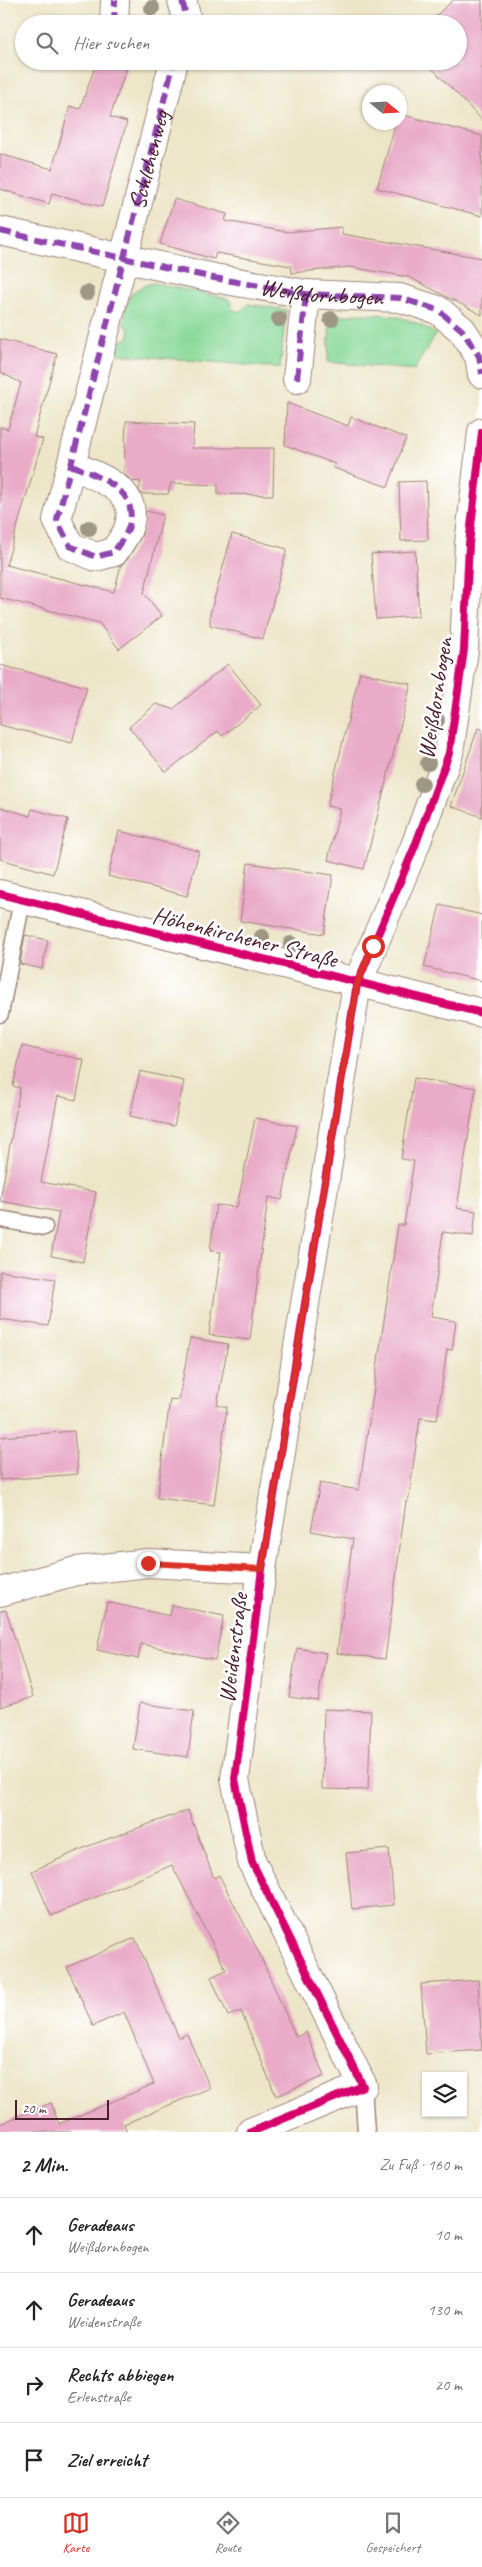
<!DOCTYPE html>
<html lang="de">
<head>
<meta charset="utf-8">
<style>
  :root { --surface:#fff; --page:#f2f2f2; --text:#222; --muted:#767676; --line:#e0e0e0; --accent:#d93025 }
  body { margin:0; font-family:Caveat,sans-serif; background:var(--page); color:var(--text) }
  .controls { position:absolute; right:15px; bottom:15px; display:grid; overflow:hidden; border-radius:0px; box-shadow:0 1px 4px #0004 }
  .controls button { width:45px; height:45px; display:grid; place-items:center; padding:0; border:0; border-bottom:1px solid var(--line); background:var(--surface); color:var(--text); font:25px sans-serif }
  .compass { position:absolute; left:362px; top:85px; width:45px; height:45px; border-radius:50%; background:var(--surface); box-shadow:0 1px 4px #0004; rotate:108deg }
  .scale { position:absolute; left:15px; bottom:12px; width:94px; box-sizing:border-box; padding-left:5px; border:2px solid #4a1f2b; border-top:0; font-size:14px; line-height:18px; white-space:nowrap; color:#4a1f2b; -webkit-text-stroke:4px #fff; paint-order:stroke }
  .stop { position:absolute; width:15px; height:15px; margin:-11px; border:4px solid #d93025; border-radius:50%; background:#fff }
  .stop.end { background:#d93025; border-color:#fff; box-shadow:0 1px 5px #0008 }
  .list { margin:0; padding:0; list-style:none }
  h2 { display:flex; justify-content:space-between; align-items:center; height:65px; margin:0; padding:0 20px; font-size:21px }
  h2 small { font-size:16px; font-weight:400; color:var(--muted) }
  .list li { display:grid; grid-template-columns:32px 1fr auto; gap:15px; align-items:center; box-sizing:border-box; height:75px; padding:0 20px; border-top:1px solid var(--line) }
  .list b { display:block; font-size:19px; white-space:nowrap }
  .list p { margin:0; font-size:16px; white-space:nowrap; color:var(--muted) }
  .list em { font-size:16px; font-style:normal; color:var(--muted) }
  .icon { flex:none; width:28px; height:28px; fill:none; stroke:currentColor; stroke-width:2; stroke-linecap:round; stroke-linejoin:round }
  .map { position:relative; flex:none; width:482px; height:2132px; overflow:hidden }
  .search { position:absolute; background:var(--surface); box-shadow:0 1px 4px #0004; left:15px; right:15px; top:15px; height:55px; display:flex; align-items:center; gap:12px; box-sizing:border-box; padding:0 18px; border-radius:28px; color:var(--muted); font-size:19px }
  .sheet { height:365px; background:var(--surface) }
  nav { display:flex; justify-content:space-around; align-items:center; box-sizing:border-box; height:70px; border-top:1px solid var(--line); background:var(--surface); font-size:14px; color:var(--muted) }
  nav a { display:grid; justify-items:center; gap:2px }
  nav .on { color:var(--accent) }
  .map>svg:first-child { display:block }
  .green { fill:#89d999; stroke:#6a7c62 }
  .building { fill:#e9abc8 }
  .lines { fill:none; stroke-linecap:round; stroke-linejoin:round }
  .lane-casing { stroke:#9c8279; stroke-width:19 }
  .street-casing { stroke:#9c8279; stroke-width:30 }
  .lane { stroke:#fff; stroke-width:16 }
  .street { stroke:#fff; stroke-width:28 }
  .quiet { stroke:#8e44ad; stroke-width:6; stroke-dasharray:12 6; stroke-linecap:butt }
  .cycleway-casing { stroke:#fff; stroke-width:11 }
  .cycleway { stroke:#d6006c; stroke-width:8 }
  .tree { fill:#9e9783 }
  .route { stroke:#d93025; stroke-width:6 }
  .labels { text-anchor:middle; stroke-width:5; stroke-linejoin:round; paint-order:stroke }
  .street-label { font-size:24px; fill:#4a1f2b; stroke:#fff }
</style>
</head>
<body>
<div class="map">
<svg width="482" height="2132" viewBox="0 0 482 2132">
  <rect width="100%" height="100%" fill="#fff"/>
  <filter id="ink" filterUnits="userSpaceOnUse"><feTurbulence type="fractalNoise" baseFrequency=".02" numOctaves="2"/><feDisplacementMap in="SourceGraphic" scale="10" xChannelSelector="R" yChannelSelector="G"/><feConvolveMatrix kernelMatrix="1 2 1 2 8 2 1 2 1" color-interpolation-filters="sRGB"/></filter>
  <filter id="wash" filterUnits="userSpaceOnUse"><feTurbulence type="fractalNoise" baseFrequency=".0096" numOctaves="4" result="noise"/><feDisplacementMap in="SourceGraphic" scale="20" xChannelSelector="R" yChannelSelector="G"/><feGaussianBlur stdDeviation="1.12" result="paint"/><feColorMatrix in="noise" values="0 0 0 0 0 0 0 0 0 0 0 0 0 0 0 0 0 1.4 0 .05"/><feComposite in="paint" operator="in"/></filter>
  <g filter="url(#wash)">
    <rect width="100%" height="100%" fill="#ede5c7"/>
    <path class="green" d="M154,283L225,298L230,300L232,309L240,312L248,304L286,310L280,368L117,354L119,342L128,338L130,329L124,325C125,303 129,287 154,283Z
      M356,314C392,314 405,315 436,334L414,370L328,362L330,318Z"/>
    <g id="blocks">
      <path class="building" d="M453,0H482V120L425,61H458V24H427Z
        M97,61H129L110,117L127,122L102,207L52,193L49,204L0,189V154L52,169L70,106L80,109Z
        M400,114L482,136V216L377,188L396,122H400Z
        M174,199L227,214L225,221L287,232L342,227V234L482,258V315L409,277L350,267L292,273L291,266L216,253L214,259L160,244Z
        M0,339L57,354L34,437L43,439L6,565L114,592L121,565L127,560L142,535L146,511L163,515L144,593L162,616L119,649L99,623L0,598V427L8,429L21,383L0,372Z
        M287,403L348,426L351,417L406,438L388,487L334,468L335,464L285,445Z
        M126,421L194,424L192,448H274L273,495L218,494V485L171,483L168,494H141L139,490L141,482L132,481L124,474Z
        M426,481L428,540L401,541L399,482Z
        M232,534L287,549L263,639L210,625V614Z
        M415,551L419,616L376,619L371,554Z
        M228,664L261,705L222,736L218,731L166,772L129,727L156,704L173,709Z
        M0,665L87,687L72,743L0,725Z
        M360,672L411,684L364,869L328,860L340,809L327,806Z
        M478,728L482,729V817L451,806Z
        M0,807L30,816L32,809L68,819L53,874L0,859Z
        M119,831L199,851L187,896L108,876Z
        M248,863L333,875L324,934L240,921Z
        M440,905L482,915V981L424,967Z
        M25,935L48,940L42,969L20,964Z
        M22,1046L84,1060L76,1100L58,1096L41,1182L96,1192L83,1262L51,1256L59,1212L0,1201L20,1088L13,1086Z
        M140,1071L184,1081L174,1126L130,1116Z
        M414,1078L476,1088L457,1208L476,1211L473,1236L443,1232L431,1317L456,1321L452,1350L447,1349L437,1420L420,1418L408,1502L406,1501L385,1659L337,1653L353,1539L311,1531L320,1483L359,1490L398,1225H404L414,1161L401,1159Z
        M255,1118L297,1126L282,1200L268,1197L250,1340L209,1335L221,1252L210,1251L216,1205L237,1207Z
        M0,1271L55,1279L48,1326L0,1319Z
        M190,1338L228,1344L217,1405L227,1407L214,1505L157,1498L170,1399L179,1400Z
        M74,1431L78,1474L0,1480V1437Z
        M107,1602L170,1616L172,1605L224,1616L215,1660L141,1644L138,1659L97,1650Z
        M6,1610L33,1697L0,1707V1611Z
        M297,1648L326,1653L318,1701L289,1697Z
        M140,1703L194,1711L188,1757L133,1749Z
        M324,1709L371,1711L368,1790L322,1789Z
        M188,1810L214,1878L219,1875L259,1953L296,2037L306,2032L324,2076L276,2096L241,2011L228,2016L211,1977L226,1970L172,1865L51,1916L32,1871L91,1845Z
        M389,1849L394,1905L352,1909L346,1853Z
        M135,1938L179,2038L187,2034L210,2088L124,2124L127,2132H0V2124L51,2103L59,2124L154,2084L124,2012L93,2026L67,1967Z
        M478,1980L482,2050L426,2054L421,1984Z"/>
    </g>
  </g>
  <g filter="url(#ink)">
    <use href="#blocks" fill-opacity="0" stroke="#9c8279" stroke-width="1"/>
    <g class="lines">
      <g class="lane-casing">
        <path id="lane" d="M0,1014L22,900
          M0,1219L44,1227
          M363,2086L366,2132"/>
      </g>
      <g class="street-casing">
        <g id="street">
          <path d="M182,0L186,16L184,24"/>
          <path d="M114,24L115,0"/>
          <path id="s1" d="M0,231L214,278L306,294L400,298L438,310L462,330L479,356L482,374"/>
          <path d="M297,379L306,294"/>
          <path d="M72,465C99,478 142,489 128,529C125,537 118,545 114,552L96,557L70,546L57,520L174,61"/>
          <path d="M0,894L482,1013"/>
          <path d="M0,1592L76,1571L148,1563L262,1569"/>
          <path d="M251,2132L363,2086L252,1862L235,1779L262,1569L357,984L415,846L449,753L464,650L469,544L482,432"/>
        </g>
      </g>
      <use href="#lane" class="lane"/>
      <use href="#street" class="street"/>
      <g class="quiet">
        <path d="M182,0L186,16L184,24"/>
        <path d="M114,24L115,0"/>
        <path d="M0,231L214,278L306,294L400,298L438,310L462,330L479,356L482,374"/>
        <path d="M297,379L306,294"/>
        <path id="s2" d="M72,465C99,478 142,489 128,529C125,537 118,545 114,552L96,557L70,546L57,520L174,61"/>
      </g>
      <g class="cycleway-casing">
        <path id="cycleway" d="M0,894L482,1013
          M251,2132L363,2086L252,1862L235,1779L262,1569L357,984L415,846L449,753L464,650L469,544L482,432"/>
      </g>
      <use href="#cycleway" class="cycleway"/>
    </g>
    <g class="tree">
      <circle cx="152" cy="8" r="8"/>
      <circle cx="87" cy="293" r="8"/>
      <circle cx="279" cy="319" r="8"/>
      <circle cx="331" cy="319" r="8"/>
      <circle cx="89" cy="528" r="8"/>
      <circle cx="437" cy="720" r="8"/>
      <circle cx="428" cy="763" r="8"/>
      <circle cx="422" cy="784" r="8"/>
      <circle cx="262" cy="937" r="8"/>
      <circle cx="291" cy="944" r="8"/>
    </g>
  </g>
  <g class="lines" filter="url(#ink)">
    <path class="route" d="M148,1563L262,1569L357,984L373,946"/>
  </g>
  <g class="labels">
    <g class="street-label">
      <text dy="8" stroke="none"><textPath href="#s2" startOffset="571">Schlehenweg</textPath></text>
      <text dy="8" stroke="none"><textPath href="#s1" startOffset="328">Weißdornbogen</textPath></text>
      <text transform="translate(435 698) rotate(-81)" y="8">Weißdornbogen</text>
      <text transform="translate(245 937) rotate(14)" y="8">Höhenkirchener Straße</text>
      <text transform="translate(233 1648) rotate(-83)" y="8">Weidenstraße</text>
    </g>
  </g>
</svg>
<div class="controls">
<button><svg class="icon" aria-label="layers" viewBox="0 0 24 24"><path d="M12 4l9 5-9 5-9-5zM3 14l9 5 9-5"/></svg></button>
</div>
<svg class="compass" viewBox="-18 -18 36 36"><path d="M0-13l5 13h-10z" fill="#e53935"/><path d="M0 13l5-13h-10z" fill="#767676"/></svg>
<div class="scale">20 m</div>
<div class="stop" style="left:373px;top:946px"></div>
<div class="stop end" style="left:148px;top:1563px"></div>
<div class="search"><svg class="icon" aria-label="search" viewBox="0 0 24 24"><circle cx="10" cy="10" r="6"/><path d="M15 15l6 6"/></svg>Hier suchen</div>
</div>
<section class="sheet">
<h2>2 Min.<small>Zu Fuß · 160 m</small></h2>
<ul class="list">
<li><svg class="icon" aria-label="ahead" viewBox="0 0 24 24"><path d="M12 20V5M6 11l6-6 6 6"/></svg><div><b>Geradeaus</b><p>Weißdornbogen</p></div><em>10 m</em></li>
<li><svg class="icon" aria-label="ahead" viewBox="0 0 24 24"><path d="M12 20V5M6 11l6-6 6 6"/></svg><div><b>Geradeaus</b><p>Weidenstraße</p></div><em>130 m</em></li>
<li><svg class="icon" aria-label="right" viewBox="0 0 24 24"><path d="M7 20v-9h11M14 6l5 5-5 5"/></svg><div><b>Rechts abbiegen</b><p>Erlenstraße</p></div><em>20 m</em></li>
<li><svg class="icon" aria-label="arrive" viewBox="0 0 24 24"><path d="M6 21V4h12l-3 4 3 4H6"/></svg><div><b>Ziel erreicht</b></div></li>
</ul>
</section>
<nav>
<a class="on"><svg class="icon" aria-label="map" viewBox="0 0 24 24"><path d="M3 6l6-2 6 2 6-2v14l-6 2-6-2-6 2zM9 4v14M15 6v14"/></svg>Karte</a>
<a><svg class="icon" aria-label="directions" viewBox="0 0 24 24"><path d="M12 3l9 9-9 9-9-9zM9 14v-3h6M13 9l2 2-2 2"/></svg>Route</a>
<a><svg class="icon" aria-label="saved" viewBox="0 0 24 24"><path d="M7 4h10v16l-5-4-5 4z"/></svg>Gespeichert</a>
</nav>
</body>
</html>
